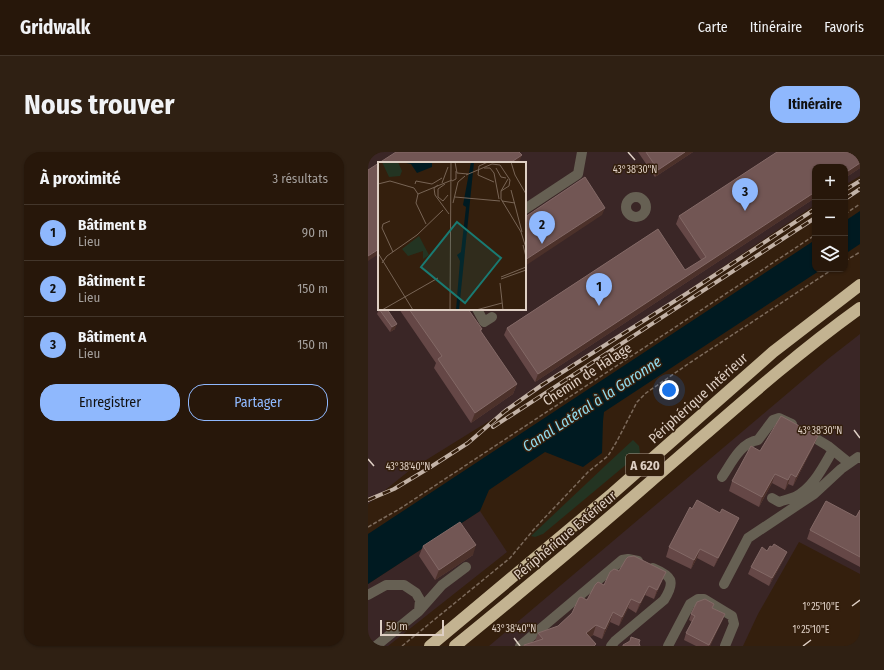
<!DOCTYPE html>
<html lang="fr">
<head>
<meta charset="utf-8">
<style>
  :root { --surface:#27170a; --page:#2f2013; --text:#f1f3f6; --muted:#a49f9c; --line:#43362b; --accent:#8fb8fd }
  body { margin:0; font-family:"Fira Sans Condensed",sans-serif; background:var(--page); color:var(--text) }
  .controls { position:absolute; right:12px; top:12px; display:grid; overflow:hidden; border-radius:8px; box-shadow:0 1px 3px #0004 }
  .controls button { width:36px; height:36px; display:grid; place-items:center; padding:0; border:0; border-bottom:1px solid var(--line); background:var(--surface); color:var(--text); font:20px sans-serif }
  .scale { position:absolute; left:12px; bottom:10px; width:64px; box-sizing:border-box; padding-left:4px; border:2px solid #decfc4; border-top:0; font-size:11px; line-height:14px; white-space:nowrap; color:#decfc4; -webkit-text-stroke:3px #341f0d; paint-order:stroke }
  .you { position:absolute; left:301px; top:238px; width:14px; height:14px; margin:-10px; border:3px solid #fff; border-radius:50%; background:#1a73e8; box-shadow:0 0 0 6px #1a73e833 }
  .badge { display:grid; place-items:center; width:26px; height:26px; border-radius:50%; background:var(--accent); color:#111; font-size:13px; font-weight:700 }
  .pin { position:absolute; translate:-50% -33px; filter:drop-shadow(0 1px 2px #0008) }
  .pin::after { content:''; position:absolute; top:21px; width:14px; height:12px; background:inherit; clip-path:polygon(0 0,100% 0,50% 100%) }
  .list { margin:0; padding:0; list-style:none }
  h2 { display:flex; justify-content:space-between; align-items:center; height:52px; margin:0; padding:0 16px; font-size:17px }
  h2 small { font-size:13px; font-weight:400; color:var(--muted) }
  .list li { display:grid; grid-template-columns:26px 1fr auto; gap:12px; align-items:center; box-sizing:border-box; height:56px; padding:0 16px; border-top:1px solid var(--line) }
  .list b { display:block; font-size:15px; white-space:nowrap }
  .list p { margin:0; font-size:13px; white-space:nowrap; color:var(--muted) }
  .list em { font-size:13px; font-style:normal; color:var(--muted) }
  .actions { display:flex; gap:8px; padding:12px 16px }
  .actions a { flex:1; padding:9px 0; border:1px solid var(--accent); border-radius:16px; text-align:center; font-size:14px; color:var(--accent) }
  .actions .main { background:var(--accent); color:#111 }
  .icon { flex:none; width:22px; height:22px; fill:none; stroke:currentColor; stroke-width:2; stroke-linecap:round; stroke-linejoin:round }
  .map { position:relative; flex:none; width:492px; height:494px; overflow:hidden; border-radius:16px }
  header { display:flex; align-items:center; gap:24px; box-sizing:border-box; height:56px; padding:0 20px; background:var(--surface); border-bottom:1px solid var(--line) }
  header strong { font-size:19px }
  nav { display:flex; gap:22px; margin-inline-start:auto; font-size:14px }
  .intro { display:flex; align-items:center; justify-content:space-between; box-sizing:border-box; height:96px; padding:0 24px }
  h1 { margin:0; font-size:28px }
  .button { padding:10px 18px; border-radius:16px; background:var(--accent); color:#111; font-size:14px; font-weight:700 }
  main { display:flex; gap:24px; padding:0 24px }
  aside { flex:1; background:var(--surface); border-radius:16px; box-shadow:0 1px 3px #0004 }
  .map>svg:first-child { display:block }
  .industrial { fill:#3a2626; fill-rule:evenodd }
  .green { fill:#233422 }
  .water { fill:#001a21 }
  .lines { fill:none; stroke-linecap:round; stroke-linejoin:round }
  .path { stroke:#7c6a5b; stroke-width:1.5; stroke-dasharray:4 2; stroke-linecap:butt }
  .minor { stroke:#666053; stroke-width:10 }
  .highway { stroke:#c3b391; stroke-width:12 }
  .rail-casing { stroke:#c2b2a6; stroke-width:4 }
  .rail { stroke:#341f0d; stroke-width:2.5; stroke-dasharray:8; stroke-linecap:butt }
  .wall { fill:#654746 }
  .shaded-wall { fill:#4c312a }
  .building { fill:#725654; stroke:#836966 }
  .ticks { fill:none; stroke:#decfc4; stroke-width:1.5 }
  .labels { text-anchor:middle; stroke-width:3; stroke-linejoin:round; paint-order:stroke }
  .shield { fill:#341f0d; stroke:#ab9a8d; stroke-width:1 }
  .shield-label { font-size:13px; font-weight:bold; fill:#decfc4 }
  .street-label { font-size:14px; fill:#decfc4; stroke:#341f0d }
  .water-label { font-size:15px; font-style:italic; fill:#90dbee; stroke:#341f0d }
  .inset-road { fill:none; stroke:#786556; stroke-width:1 }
  .view { fill:#197a72; fill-opacity:0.15; stroke:#197a72; stroke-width:2 }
  .inset-edge { fill:none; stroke:#decfc4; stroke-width:2 }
  .ticks-label { font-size:10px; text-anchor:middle; fill:#decfc4; stroke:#341f0d; stroke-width:3; stroke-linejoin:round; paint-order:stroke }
</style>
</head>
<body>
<header>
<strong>Gridwalk</strong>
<nav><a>Carte</a><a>Itinéraire</a><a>Favoris</a></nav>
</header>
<div class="intro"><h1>Nous trouver</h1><a class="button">Itinéraire</a></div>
<main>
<aside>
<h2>À proximité<small>3 résultats</small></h2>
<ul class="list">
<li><span class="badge">1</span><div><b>Bâtiment B</b><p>Lieu</p></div><em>90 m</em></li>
<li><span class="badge">2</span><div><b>Bâtiment E</b><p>Lieu</p></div><em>150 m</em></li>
<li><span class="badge">3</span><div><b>Bâtiment A</b><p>Lieu</p></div><em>150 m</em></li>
</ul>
<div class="actions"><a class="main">Enregistrer</a><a>Partager</a></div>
</aside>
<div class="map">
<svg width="492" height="494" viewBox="0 0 492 494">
  <rect width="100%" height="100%" fill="#341f0d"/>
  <path class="industrial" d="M0,0H492V24L477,33V15H447V53L176,235L42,318L0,352ZM11,11H157V157H11Z
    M492,182V422L431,390L390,462L375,494H121L460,207Z
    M112,359L139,400L20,494H0V432Z"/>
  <path class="green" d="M265,288L271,294L272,301L175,382L167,385L163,384L237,314Z"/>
  <path class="water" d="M492,59V92L477,102V69Z
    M447,88V117H454L236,260L235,269L234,301L215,315L177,300L121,338L112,359L0,432V382Z"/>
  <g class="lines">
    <path class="path" d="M477,62L492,52
      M477,109L492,100
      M0,375L33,356L447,83
      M34,494L142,406L167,376L220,320L240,304L249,289L269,250L278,241L323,210L465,117"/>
    <path class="minor" d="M258 55a10 10 0 1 1 20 0a10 10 0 1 1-20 0Z
      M157,57L210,22L214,0
      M109,157L116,170L124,165
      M437,280L460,294L481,311
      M354,325C363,312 372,291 390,288L405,268L411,266L424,272
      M404,346L411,350C416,348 422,347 427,345C445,336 455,315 465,298
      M356,432L380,386L446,342L473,317L490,305L492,306
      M0,443L18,433H36L48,441L52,448L51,459
      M8,494L51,459L74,433L98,415
      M152,494L254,408L260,407L270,409
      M243,494L247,489L296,448C308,429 304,424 285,416
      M300,494L322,452L330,447H336L364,464L366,472L357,494"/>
    <path class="highway" d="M62,494L245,341L405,200L492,133
      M87,494C153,440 218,386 282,330C351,271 418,209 492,156"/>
    <g class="rail-casing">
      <path id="rail" d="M477,38L492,29
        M477,47L492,37
        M125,275L447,66
        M0,348L26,337L61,316L100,291L137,259L174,233L321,140L447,57"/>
    </g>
    <use href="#rail" class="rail"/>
  </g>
  <path class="wall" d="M270,0H325L287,25Z
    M409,0H492V16L477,26V15H447V46L167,230L136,183L139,176L290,77L317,118L333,108L308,72L311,64Z
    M11,157L27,177L22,180L9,162Z
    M31,157H100L114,177L113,180L149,232L145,242L103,271L66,216L68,211Z
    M450,284L446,293L425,334L420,332L417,338L404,331L391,355L361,339L364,329L392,299Z
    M324,357L352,361L371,366L367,375L346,415L329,406L323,417L298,405L301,395Z
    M492,358V415L439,387L442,378L488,365Z
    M55,394L105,403L67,428L51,404Z
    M416,407L401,434L380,422L383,415Z
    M251,419L294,429L286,447L277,443L268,461L260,456L251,474L242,470L234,487L225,483L222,485L228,492L227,494H155L156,493L167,489L170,481L190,474Z
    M346,452L344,456L357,462L354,469L342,494H328L316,488L318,481L324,470L321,468L323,462Z"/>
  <path class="shaded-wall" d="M317,0H325L287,25L290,18Z
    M154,3L151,10L149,11H142Z
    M492,11V16L477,26V21Z
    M447,40V46L167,230L170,222Z
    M237,56L234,63L157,114V108Z
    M11,97V102L0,109V104Z
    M29,172L27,177L22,180L24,175Z
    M149,232L145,242L103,271L107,261Z
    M450,284L446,293L425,334L428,325Z
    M407,322L404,331L391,355L394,345Z
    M423,322L420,332L417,338L420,328Z
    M371,366L367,375L346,415L350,406Z
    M108,393L105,403L67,428L71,418Z
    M332,397L329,406L323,417L326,408Z
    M419,400L416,407L401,434L404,426Z
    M298,420L286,447L289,438Z
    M281,434L277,443L268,461L272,451Z
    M263,447L260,456L251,474L254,465Z
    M245,460L242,470L234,487L237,477Z
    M357,462L354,469L342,494H341Z
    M228,473L225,483L215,491L218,481Z"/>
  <path class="building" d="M28,0H151L154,3L142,11H11V97L0,104V18Z
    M278,0H317L290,18Z
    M409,0H492V11L477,21V15H447V40L170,222L139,176L290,77L317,118L338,105L311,64Z
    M217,25L237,56L157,108V65Z
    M11,157H19L29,172L24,175Z
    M41,157H100L114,177L112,178L149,232L107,261L70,207L74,204Z
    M413,264L450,284L428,325L423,322L420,328L407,322L394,345L364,329L383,294L392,299Z
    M329,348L352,361L354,357L371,366L350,406L332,397L326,408L301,395L322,355L324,357Z
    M458,349L488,365L492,358V405L442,378Z
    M92,370L108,393L71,418L55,394Z
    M406,392L419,400L404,426L383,415L394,395L399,399L402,394L404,395Z
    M266,404L298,420L289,438L281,434L272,451L263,447L254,465L245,460L237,477L228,473L218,481L228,492L226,494H156V493L175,487L170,481L190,474L204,461L211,446L213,445L219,448L227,433L230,430L236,433L242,420L246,417L251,419L258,407L260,405Z
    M337,447L346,452L344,456L357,462L341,493L318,481L327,464L323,462L329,450Z
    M263,485L272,488L271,491L272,494H255V493L262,489Z"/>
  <path class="ticks" d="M260,0L267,8M486,278L492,286M0,307L6,314M484,454L492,448M146,486L152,494M435,494L443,488"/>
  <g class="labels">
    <rect class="shield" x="258" y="302" width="38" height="22" rx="3"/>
    <g class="shield-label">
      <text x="277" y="318">A 620</text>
    </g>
    <g class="street-label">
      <text transform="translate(219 222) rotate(-33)" y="5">Chemin de Halage</text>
      <text transform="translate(330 246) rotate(-42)" y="5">Périphérique Intérieur</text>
      <text transform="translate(197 383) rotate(-40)" y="5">Périphérique Extérieur</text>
    </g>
    <g class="water-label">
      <text transform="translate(224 252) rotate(-33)" y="5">Canal Latéral à la Garonne</text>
    </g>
  </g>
  <g transform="translate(10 10)">
    <rect width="148" height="148" fill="#341f0d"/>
    <path d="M4,0H20L24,9L22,14L11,15ZM41,74L51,93L45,97V89L30,94L24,87Z" fill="#233422"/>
    <path d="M54,0V5L39,11L33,2L28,1ZM93,0H96L81,148H78L82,99L79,93L83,90L88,45L85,43Z" fill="#001a21"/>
    <path class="inset-road" d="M77,0L79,11L90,12M110,0L101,4L100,13L116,20M133,0L137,13L148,32M106,6H112L116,11L121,37M118,6L123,15L128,16M88,13L114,2L122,3L132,18L131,24L123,29M130,17L123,29V37L143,70L148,86M74,19L78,17V9M64,21L70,5M0,22L12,19L36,26M37,22L38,19L54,22L64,16M67,22L60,27V35L65,39L70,33M60,23L56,26L57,33L71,52M36,26L40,32L38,41L48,62M133,28L144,70M40,32L74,18M77,35L122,39M124,39L137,41M75,41L80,20L87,14M12,59L5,62L4,66L15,90M145,83L148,95M0,91L35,148M4,101L9,94L39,73L65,48M123,115L148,105M123,117L148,108M122,121L125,148M4,148L60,116M72,148L73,0M98,148L124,141"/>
    <path class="view" d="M79,60L123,96L87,141L43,105Z"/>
    <rect width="148" height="148" class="inset-edge"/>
  </g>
  <g class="ticks-label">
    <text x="267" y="21">43°38'30"N</text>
    <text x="452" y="282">43°38'30"N</text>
    <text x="40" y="318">43°38'40"N</text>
    <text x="453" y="458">1°25'10"E</text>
    <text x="146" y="480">43°38'40"N</text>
    <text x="443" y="481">1°25'10"E</text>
  </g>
</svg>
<div class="controls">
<button>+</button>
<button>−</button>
<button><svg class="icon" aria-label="layers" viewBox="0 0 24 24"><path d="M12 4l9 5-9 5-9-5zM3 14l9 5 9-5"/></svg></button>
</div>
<div class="scale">50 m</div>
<div class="you"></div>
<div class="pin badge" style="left:231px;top:154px">1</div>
<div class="pin badge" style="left:174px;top:92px">2</div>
<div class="pin badge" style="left:377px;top:59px">3</div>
</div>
</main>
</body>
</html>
